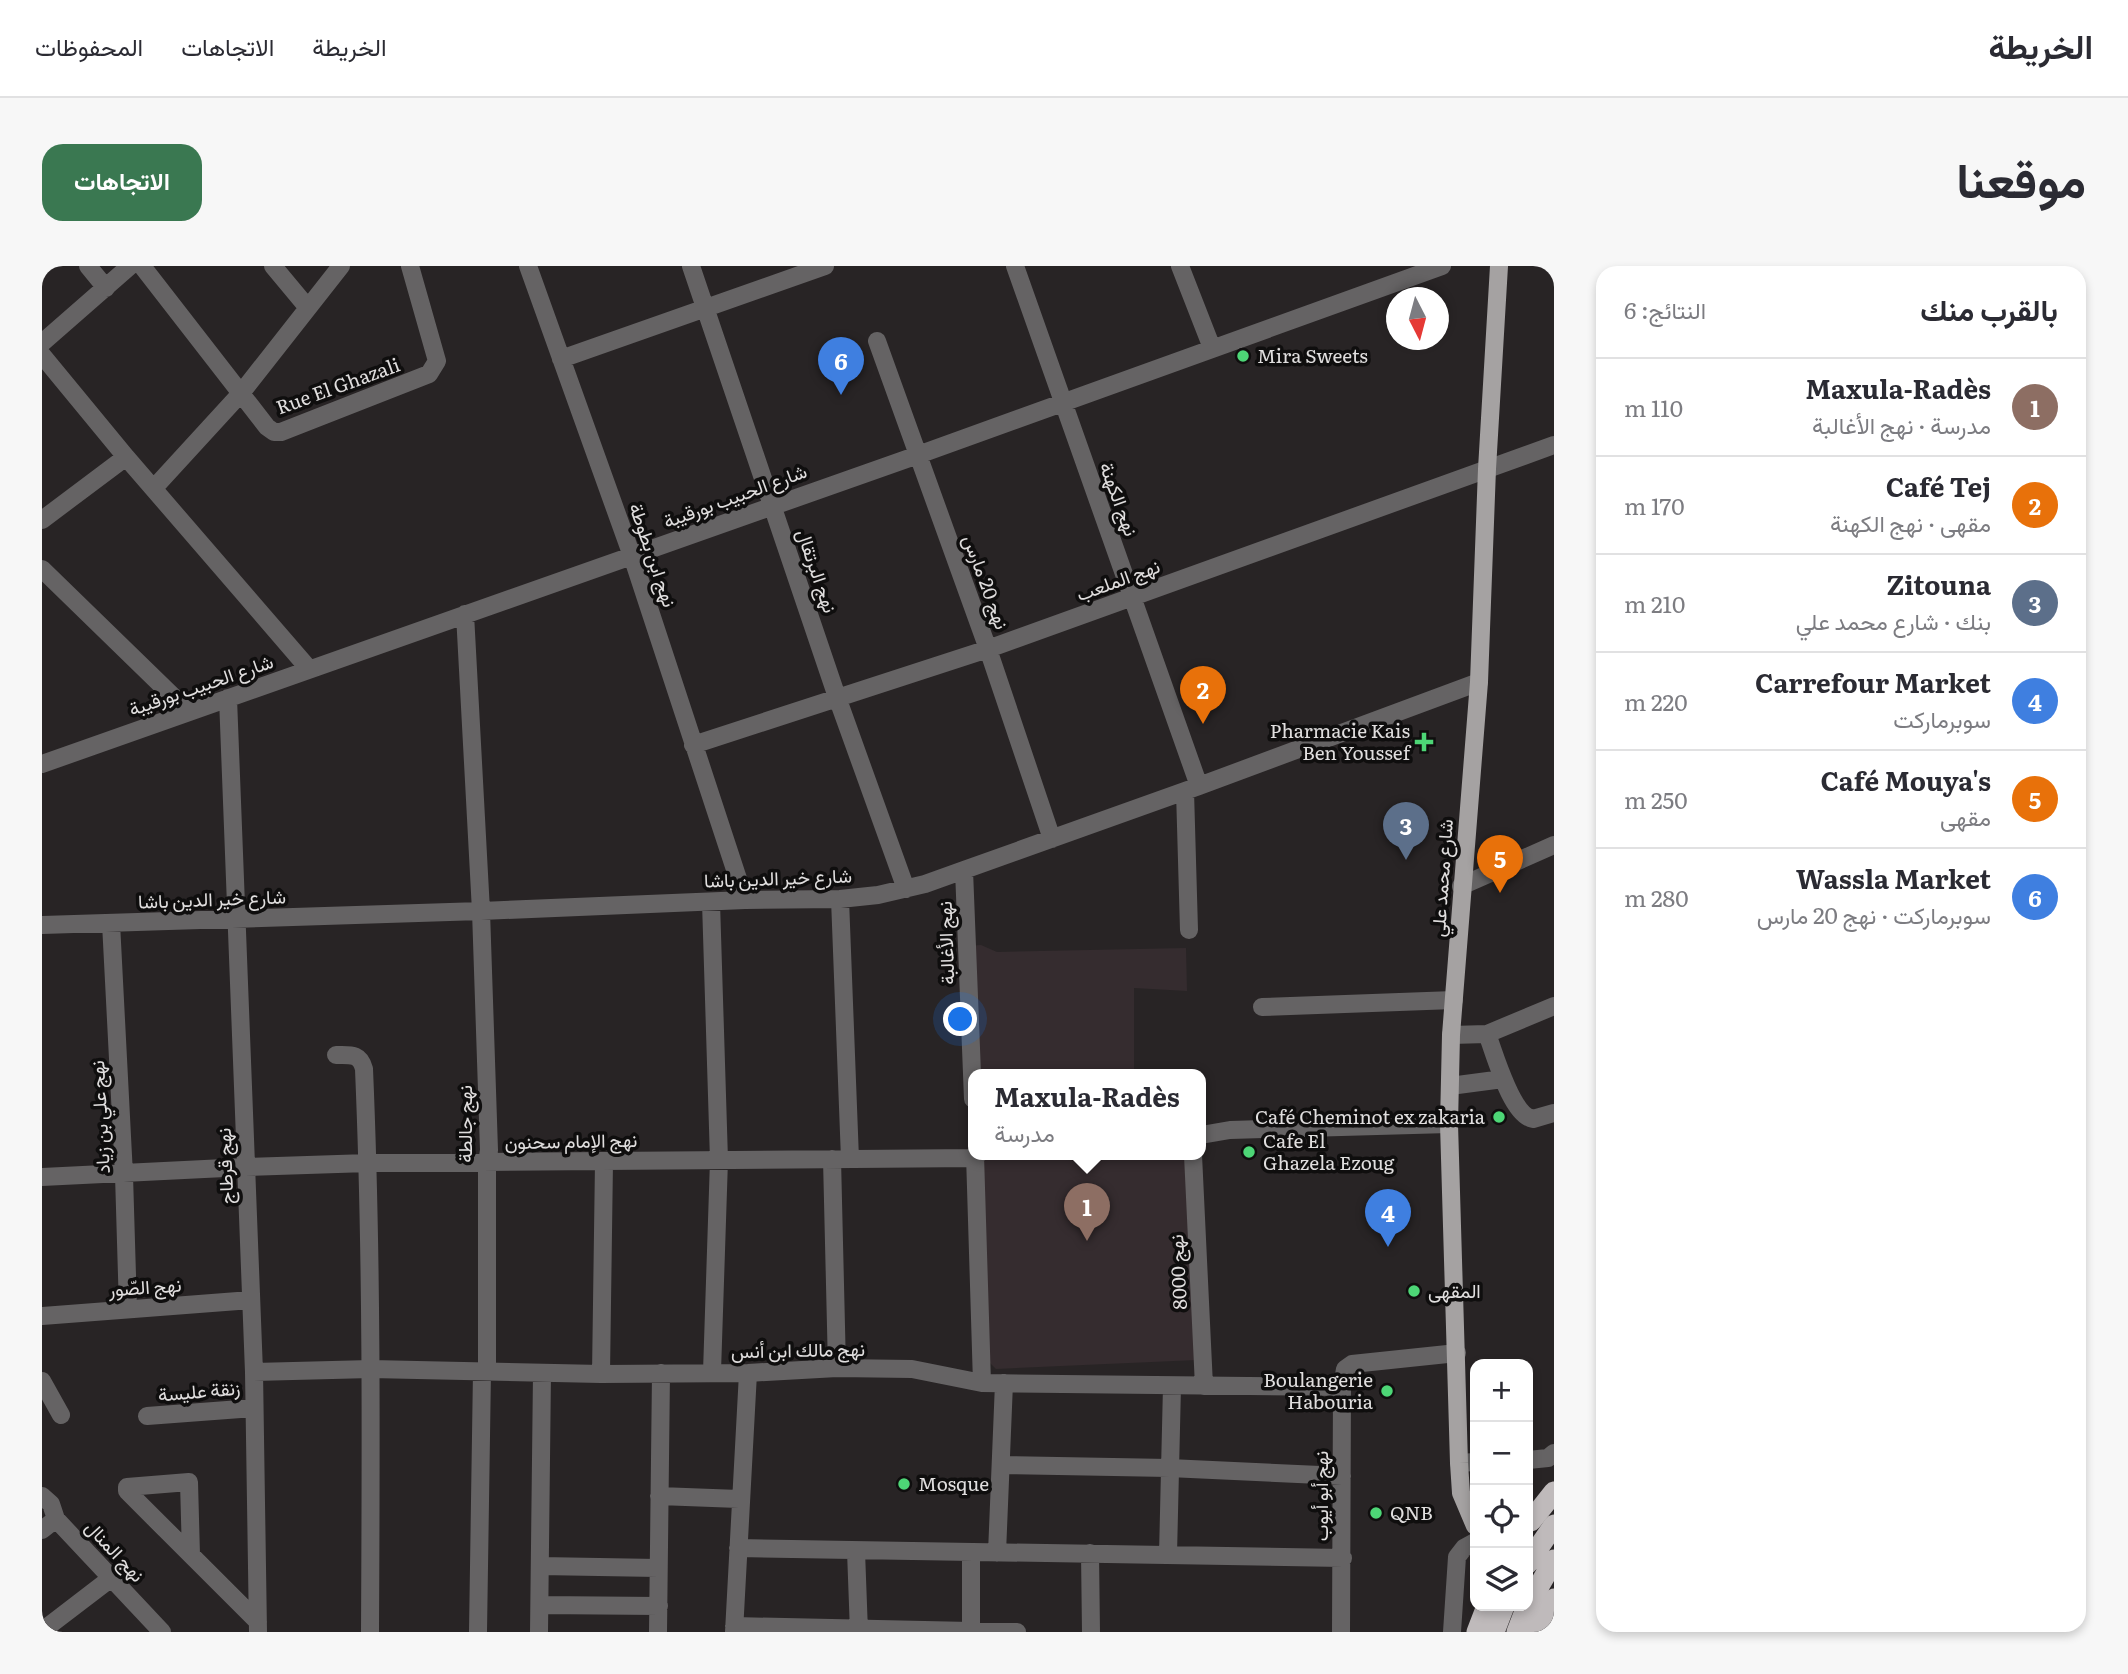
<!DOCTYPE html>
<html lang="ar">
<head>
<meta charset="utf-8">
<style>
  :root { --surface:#fff; --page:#f7f7f7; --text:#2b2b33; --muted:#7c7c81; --line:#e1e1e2; --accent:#3a7851 }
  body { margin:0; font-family:Literata,Vazirmatn,serif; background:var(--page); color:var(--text); direction:rtl }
  .controls { position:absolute; right:21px; bottom:21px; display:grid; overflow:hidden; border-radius:14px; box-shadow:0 4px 10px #0003 }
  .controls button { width:63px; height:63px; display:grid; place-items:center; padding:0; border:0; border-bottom:2px solid var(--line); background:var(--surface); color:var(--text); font:35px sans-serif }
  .compass { position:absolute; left:1344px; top:21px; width:63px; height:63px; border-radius:50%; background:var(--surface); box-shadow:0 4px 10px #0003; rotate:174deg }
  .you { position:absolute; left:919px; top:754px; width:24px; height:24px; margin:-18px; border:5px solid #fff; border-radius:50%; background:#1a73e8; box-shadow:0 0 0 10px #1a73e833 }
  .badge { display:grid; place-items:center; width:46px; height:46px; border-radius:50%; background:var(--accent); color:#fff; font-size:23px; font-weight:700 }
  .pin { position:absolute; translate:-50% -58px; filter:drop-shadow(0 2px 4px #0008) }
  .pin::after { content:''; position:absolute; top:37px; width:24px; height:21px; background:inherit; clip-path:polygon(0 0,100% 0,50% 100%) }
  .popup { position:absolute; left:926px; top:803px; width:238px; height:91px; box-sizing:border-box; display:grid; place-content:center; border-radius:14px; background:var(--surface); filter:drop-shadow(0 2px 5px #0005); font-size:23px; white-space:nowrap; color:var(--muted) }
  .popup b { font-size:26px; color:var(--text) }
  .popup::after { content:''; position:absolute; left:50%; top:100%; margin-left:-14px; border:14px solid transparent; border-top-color:var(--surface) }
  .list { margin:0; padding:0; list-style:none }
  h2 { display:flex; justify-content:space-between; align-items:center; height:91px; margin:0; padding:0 28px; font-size:30px }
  h2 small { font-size:23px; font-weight:400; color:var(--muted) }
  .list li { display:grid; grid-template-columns:46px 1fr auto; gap:21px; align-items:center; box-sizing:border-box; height:98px; padding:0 28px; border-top:2px solid var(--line) }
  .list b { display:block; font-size:26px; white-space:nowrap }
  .list p { margin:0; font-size:23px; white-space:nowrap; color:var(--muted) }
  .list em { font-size:23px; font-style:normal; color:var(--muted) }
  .icon { flex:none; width:38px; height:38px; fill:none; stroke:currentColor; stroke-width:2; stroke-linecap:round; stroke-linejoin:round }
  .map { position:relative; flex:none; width:1512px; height:1366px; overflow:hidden; direction:ltr; border-radius:21px }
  header { display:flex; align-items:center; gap:42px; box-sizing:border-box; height:98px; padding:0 35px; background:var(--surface); border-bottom:2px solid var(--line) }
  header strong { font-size:33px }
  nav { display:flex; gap:38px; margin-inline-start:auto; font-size:24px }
  .intro { display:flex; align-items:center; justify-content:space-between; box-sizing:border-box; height:168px; padding:0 42px }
  h1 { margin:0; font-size:49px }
  .button { padding:18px 32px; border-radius:21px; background:var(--accent); color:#fff; font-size:24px; font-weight:700 }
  main { display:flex; gap:42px; padding:0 42px }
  aside { flex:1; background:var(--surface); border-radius:21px; box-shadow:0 4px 10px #0003 }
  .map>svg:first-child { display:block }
  .built { fill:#352c2f }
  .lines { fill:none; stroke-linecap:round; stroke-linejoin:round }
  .minor { stroke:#656364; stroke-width:18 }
  .major { stroke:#a5a2a2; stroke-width:18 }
  .highway { stroke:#bfbabb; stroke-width:21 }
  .highway-bridge { stroke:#bfbabb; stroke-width:21 }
  .poi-dot { fill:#4dd676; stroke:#0f0e0e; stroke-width:2.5 }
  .labels { text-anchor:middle; stroke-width:7; stroke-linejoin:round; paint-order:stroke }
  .poi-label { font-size:19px; fill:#e0dede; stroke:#0f0e0e; text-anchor:start }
  .street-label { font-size:19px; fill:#e0dede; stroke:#0f0e0e }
</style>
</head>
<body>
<header>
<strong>الخريطة</strong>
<nav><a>الخريطة</a><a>الاتجاهات</a><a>المحفوظات</a></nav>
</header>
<div class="intro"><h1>موقعنا</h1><a class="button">الاتجاهات</a></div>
<main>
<aside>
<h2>بالقرب منك<small>النتائج: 6</small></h2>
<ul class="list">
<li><span class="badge" style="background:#8d6e63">1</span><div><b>Maxula-Radès</b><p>مدرسة · نهج الأغالبة</p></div><em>110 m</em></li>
<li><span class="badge" style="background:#e8710a">2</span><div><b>Café Tej</b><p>مقهى · نهج الكهنة</p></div><em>170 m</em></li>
<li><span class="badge" style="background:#5c6f8a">3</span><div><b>Zitouna</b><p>بنك · شارع محمد علي</p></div><em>210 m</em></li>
<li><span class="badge" style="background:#3f7fe0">4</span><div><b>Carrefour Market</b><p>سوبرماركت</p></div><em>220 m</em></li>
<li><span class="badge" style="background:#e8710a">5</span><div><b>Café Mouya's</b><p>مقهى</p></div><em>250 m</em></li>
<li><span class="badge" style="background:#3f7fe0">6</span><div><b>Wassla Market</b><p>سوبرماركت · نهج 20 مارس</p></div><em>280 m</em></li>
</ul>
</aside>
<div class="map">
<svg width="1512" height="1366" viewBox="0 0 1512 1366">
  <rect width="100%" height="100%" fill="#282425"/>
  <path class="built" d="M939,679L955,686L1144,682L1145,725L1092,722V809H931L925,680Z
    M935,889H1149L1155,1094L954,1103L945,1094Z"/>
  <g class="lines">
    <path class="minor" d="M46,0L64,22
      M100,0L225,161L232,166H239L387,108L395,95L368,0
      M231,0L266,42
      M486,0L590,290L703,634
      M649,0L795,431L864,623
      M973,0L1157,520
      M1138,0L1170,82
      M835,75L946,383L1010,573
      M0,77L88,0
      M0,89L84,191L267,403
      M519,93L783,0
      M112,222L200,126L299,0
      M0,254L84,191
      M0,303L147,446
      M423,348L439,645L447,884L445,897V1101L440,1105L436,1366
      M186,432L212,1106L216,1366
      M651,479L946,383L1512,179
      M0,498L876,189L1400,0
      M1143,525L1147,664
      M922,604L931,833
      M1419,620L1512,579
      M798,633L808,893
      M669,636L677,894L670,1106
      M69,657L82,909L86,1043
      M0,659L439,645L703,634L798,633L836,629L883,618L922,604L1157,520L1437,416
      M1220,741L1412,734
      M1445,768C1453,788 1469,849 1491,853L1512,847
      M1409,769L1445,768L1512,740
      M294,789C308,789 318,787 322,803C330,990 329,1178 328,1366
      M1408,820L1461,813
      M1159,869L1188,864L1407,858
      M933,889L940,1117
      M1151,889L1162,1120
      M790,893L795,1102
      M0,911L203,901L326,897L934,892
      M0,1050L209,1034
      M212,1106L329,1103L559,1108L706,1107L795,1102L870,1103L940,1117L1300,1121
      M559,1108L562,896
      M0,1115L19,1149
      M105,1150L212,1142
      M1486,1194L1506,1192L1512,1187
      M1417,1197L1433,1196
      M959,1199L1127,1202L1300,1210
      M0,1230L9,1238L14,1253L120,1366
      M617,1230L697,1233
      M0,1264L14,1253
      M696,1282L1301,1292
      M814,1285L817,1366
      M929,1286V1366
      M955,1287L962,1117
      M1048,1287L1049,1366
      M149,1289L147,1216L85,1221V1225L216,1356
      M1126,1289L1130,1120
      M498,1300L616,1302
      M498,1339L617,1340
      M692,1360L975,1366
      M0,1365L68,1313
      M497,1366L500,1107
      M616,1366L619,1107
      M692,1366L706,1107
      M1299,1366L1300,1121L1303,1103L1310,1098L1415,1087
      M1410,1366L1415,1291L1422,1282L1433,1276"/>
    <path class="major" d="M1433,1260L1419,1227L1417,1197L1407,858L1409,769L1437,416L1445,203L1457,0"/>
    <path class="highway" d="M1489,1255L1512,1226
      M1435,1366L1445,1340
      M1452,1366L1462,1340
      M1475,1366L1485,1340
      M1492,1366L1512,1333"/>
    <path class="highway-bridge" d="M1486,1297L1512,1259
      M1486,1339L1512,1294"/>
  </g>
  <g class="poi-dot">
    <circle cx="1201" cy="90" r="7"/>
    <path d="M1378.5 465.5h7v7h7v7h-7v7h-7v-7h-7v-7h7z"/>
    <circle cx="1457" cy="851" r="7"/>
    <circle cx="1207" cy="886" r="7"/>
    <circle cx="1372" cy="1025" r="7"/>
    <circle cx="1345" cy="1125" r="7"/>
    <circle cx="862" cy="1218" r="7"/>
    <circle cx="1334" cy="1247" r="7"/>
  </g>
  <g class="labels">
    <g class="poi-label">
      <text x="1215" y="97">Mira Sweets</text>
      <text x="1368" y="472" text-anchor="end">Pharmacie Kais<tspan x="1368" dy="22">Ben Youssef</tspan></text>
      <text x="1443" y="858" text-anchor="end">Café Cheminot ex zakaria</text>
      <text x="1221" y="882">Cafe El<tspan x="1221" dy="22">Ghazela Ezoug</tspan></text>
      <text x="1386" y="1032">المقهى</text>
      <text x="1331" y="1121" text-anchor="end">Boulangerie<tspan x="1331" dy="22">Habouria</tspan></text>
      <text x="876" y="1225">Mosque</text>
      <text x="1348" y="1254">QNB</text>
    </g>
    <g class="street-label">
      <text transform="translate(296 120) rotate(-20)" y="7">Rue El Ghazali</text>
      <text transform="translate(693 230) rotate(-20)" y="7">شارع الحبيب بورقيبة</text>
      <text transform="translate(1077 233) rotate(70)" y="7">نهج الكهنة</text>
      <text transform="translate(611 289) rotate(71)" y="7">نهج ابن بطوطة</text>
      <text transform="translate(775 305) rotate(71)" y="7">نهج البرتقال</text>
      <text transform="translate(1076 314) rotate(-20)" y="7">نهج الملعب</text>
      <text transform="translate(944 316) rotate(70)" y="7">نهج 20 مارس</text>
      <text transform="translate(159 419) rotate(-19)" y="7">شارع الحبيب بورقيبة</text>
      <text transform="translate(736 612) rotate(-2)" y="7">شارع خير الدين باشا</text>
      <text transform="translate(1400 612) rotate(-86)" y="7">شارع محمد علي</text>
      <text transform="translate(170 633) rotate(-2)" y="7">شارع خير الدين باشا</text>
      <text transform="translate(904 677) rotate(-92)" y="7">نهج الأغالبة</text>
      <text transform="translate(58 851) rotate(-93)" y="7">نهج علي بن زياد</text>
      <text transform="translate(423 858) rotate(-90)" y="7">نهج جالطة</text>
      <text transform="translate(529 875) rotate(-1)" y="7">نهج الإمام سحنون</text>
      <text transform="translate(183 900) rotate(-92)" y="7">نهج قرطاج</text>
      <text transform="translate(1136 1006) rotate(-93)" y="7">نهج 8000</text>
      <text transform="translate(103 1021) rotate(-4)" y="7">نهج الصّور</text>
      <text transform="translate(756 1084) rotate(-1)" y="7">نهج مالك ابن أنس</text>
      <text transform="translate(157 1125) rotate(-5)" y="7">زنقة عليسة</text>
      <text transform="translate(1279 1230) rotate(-90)" y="7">نهج أبو أيوب</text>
      <text transform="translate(73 1285) rotate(47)" y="7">نهج المنال</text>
    </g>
  </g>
</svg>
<div class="controls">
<button>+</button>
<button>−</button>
<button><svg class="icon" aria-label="locate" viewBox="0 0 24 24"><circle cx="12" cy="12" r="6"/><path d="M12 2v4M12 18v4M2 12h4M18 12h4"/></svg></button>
<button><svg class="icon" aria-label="layers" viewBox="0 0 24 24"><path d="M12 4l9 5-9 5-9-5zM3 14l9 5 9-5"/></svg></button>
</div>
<svg class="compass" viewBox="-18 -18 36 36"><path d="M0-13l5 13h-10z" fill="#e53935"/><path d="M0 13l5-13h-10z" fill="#7c7c81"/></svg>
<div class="you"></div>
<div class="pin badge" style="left:1045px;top:975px;background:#8d6e63">1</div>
<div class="popup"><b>Maxula-Radès</b>مدرسة</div>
<div class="pin badge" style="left:1161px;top:458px;background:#e8710a">2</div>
<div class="pin badge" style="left:1364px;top:594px;background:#5c6f8a">3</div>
<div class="pin badge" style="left:1346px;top:981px;background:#3f7fe0">4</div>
<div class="pin badge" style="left:1458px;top:627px;background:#e8710a">5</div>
<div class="pin badge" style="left:799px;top:129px;background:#3f7fe0">6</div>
</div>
</main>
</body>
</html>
